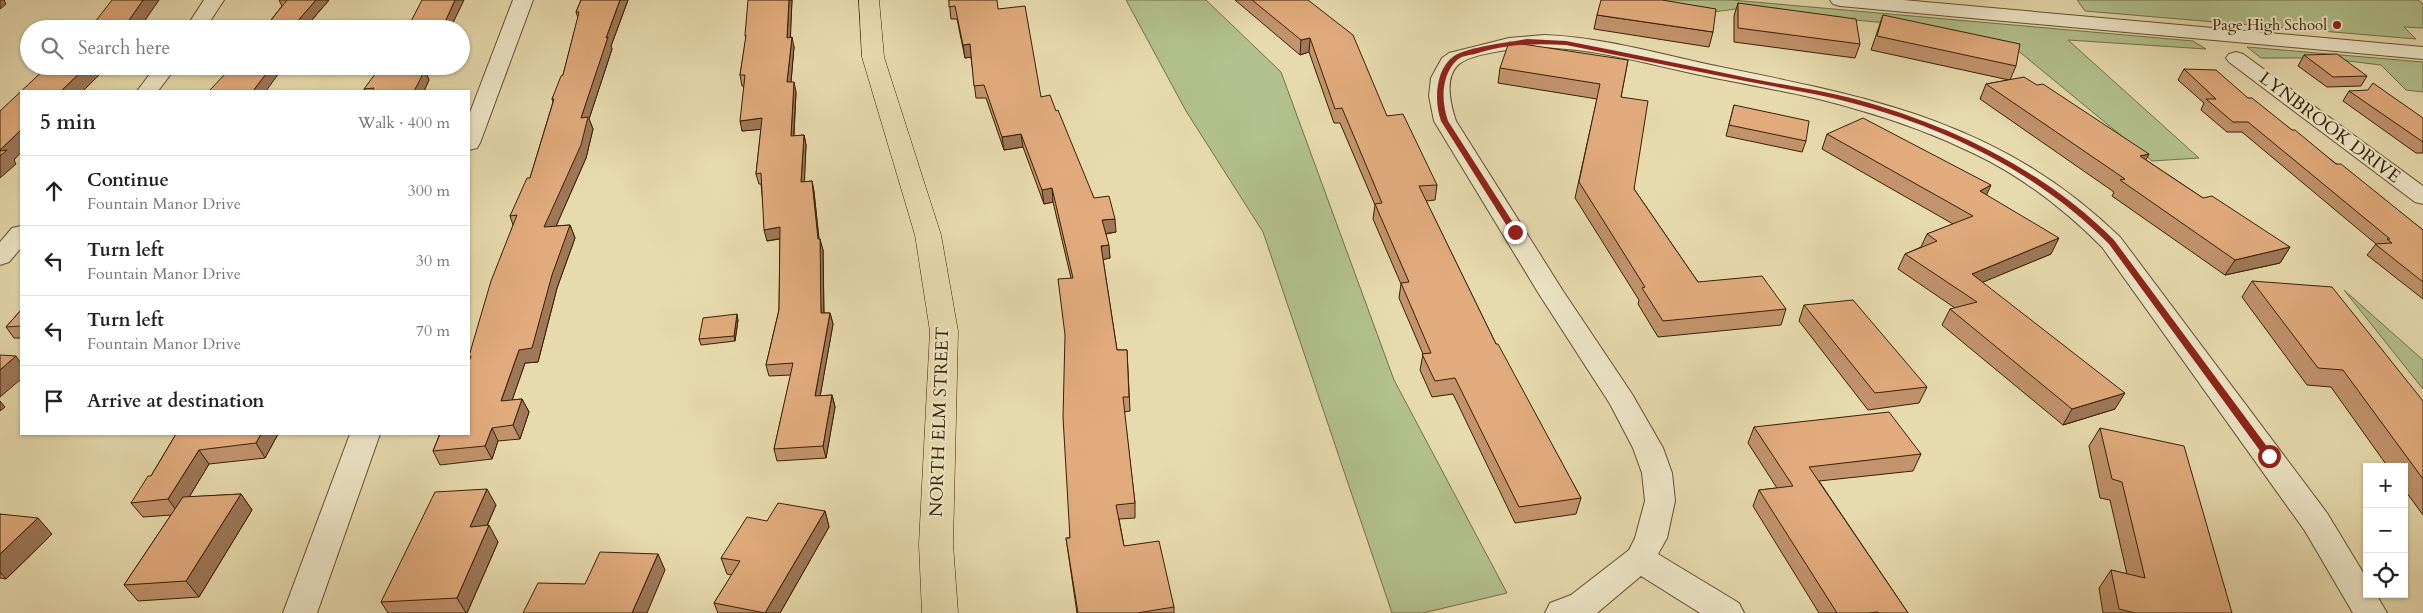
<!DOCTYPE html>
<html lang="en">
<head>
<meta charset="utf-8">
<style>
  :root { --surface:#fff; --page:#f6f6f6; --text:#222; --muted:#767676; --line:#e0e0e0 }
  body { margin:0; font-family:Cardo,serif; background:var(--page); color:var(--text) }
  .controls { position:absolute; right:15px; bottom:15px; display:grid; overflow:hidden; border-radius:0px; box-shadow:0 1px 4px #0004 }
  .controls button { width:45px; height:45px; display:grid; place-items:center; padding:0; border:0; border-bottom:1px solid var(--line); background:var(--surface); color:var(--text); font:25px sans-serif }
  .stop { position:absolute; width:15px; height:15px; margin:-11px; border:4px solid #8f2418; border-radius:50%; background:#fff }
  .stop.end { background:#8f2418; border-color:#fff; box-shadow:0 1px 5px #0008 }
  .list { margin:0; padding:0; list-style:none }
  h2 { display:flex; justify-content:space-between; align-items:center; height:65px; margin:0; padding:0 20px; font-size:21px }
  h2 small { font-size:16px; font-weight:400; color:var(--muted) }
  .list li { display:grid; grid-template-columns:32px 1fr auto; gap:15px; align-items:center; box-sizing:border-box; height:70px; padding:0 20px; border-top:1px solid var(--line) }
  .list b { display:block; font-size:19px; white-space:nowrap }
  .list p { margin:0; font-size:16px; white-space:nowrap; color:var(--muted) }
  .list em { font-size:16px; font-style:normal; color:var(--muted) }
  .icon { flex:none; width:28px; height:28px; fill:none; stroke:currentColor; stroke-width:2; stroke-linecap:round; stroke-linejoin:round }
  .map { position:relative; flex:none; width:2423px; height:613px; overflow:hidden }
  .search { position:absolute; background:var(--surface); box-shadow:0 1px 4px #0004; left:20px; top:20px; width:450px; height:55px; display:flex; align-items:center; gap:12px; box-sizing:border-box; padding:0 18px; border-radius:28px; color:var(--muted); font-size:19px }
  .panel { position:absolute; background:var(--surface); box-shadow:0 1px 4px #0004; left:20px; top:90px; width:450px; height:345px; border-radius:0px }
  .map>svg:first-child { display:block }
  .green { fill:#b2c18d; stroke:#747048 }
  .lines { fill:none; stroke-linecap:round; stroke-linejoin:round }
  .minor-casing { stroke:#634f2d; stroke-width:2 }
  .major-casing { stroke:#372002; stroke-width:1 }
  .minor { fill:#efe8ca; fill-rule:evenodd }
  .major { fill:#e7dbae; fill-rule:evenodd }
  .wall { fill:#c2936c; stroke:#372002 }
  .shaded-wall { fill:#9e7858; stroke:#372002 }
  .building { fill:#e1ab7d; stroke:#372002 }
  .route { fill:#8f2418 }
  .poi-dot { fill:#8f2418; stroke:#efe8ca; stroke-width:2 }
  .labels { text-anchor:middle; stroke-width:4; stroke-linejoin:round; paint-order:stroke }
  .far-poi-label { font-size:15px; fill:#372002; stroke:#efe8ca; text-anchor:end }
  .street-label { font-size:18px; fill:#372002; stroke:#efe8ca }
</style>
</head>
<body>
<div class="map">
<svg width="2423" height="613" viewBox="0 0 2423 613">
  <rect width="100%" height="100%" fill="#e7dbae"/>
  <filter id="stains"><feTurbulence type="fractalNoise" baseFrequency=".004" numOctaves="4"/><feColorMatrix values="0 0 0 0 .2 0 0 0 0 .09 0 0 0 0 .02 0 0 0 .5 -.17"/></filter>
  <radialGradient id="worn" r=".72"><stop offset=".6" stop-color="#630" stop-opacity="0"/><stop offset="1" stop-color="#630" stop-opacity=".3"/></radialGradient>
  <path class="green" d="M1126,0H1206L1281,72L1394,380L1507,593L1423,613H1392L1263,232L1186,111Z
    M1623,0H1732L2193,41L2206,49L2068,40L2199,158L2152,161L2016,49L1887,23L1736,9L1705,13Z
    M2077,0H2418L2423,4V28L2404,27L2416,39L2085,11Z
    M2247,47L2423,62V92L2406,90L2381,65L2323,58H2261Z
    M2344,290L2423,360V389Z"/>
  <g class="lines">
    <g class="minor-casing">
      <path id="minor" d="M204,0H224L205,29H185Z
        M513,0H533L480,143L477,148L469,150V115Z
        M1830,0H1903L2423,47V59L1840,6L1833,4Z
        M1544,35C1600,37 1656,53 1711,65C1869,97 1999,120 2120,237L2327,513L2367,579V594H2376L2387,613H2353L2305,531L2102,247C2065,210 2023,177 1975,154C1938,136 1898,121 1859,110C1807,94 1753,86 1700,75C1652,65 1604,51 1555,48C1534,46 1471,51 1457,66C1444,80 1451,106 1456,121L1563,291L1632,394L1663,448L1672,473L1675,501L1667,538L1658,554L1739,603L1744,613H1700L1641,576L1597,613H1545L1550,603L1571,595L1629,550L1635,538L1645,501L1642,473L1633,448L1610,404L1539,294L1434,121L1429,96L1431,78L1442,58L1449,53L1509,38Z
        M2236,52L2243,54L2423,186V204L2415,202L2229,62L2226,58L2229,54Z
        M156,66H177L158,91H137Z
        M21,226V248L9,262L0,265V242L12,228Z
        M350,434H380L317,613H283Z"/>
    </g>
    <g class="major-casing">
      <path id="major" d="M859,0H879L884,57L941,235L958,331L953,544L958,613H922L919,544L930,331L915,235L862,57Z"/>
    </g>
    <use href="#minor" class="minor"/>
    <use href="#major" class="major"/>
  </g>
  <path class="wall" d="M279,0H329L305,28L306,29H264L282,6Z
    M581,0H628L611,46L612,49L589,119L593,129L586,158L556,226L570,225L575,238L557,288L538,362L525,363L512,400L522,399L529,412L520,439L498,441L492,459L440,465L433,451L470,359L469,357L513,225L510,216L530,178L553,102L552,99L563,75L578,18L576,12Z
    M792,0L790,38L794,47L791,82L796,92L794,136L804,135L806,145L804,182L812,181L814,192L819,239L823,250L824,313H830L833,324L820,396L832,395L835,407L826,458L777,461L774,449L791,375L769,376L766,365L779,310L780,239L767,241L761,184H759L756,174L761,129L742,131L744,86H742L740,75L746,39L745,35Z
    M949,0L998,9L1041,97L1094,198L1116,232L1106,234L1110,258L1103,259L1117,350H1127L1130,411L1124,412L1135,503V518L1119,519L1124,546L1174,607V613H1077L1066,538H1070L1071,278L1053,202L1044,204L1023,147L1004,150L986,98H976L971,57L965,58L957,19H951Z
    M1235,0H1308L1387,116L1437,185L1435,200L1426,201L1496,344L1581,498L1576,514L1515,523L1453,394L1432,397L1420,370L1423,354L1399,298L1401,284L1373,219L1375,205L1340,123H1334L1309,52L1300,55Z
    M1738,3L1860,44L1855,58L1734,42V16Z
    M1597,15L1713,32L1709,47L1594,29Z
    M1883,15L2016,66L2010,80L2146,160L2203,198L2290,247L2280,263L2225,275L2112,196L2114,192L1980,99L1986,84L2009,80L1871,50Z
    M2304,55L2367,76L2361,86L2327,87L2298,66Z
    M1628,60L1621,97L1634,189L1698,282L1786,309L1781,325L1658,337L1638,304L1639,300L1575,198L1597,99L1498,83L1500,68Z
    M2184,69L2248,98L2292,130L2423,230V299L2367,255L2376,244L2242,132H2227L2201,110L2204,103L2178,80Z
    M425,70L429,80L424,91H365L364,89Z
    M2349,91L2423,118V153H2416L2343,101Z
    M1734,105L1806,141L1802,152L1726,136Z
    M1827,134L1986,195L2051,254L1982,282L2115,409L2063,425L1942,325L1950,309L1955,308L1898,269L1905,254L1921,247L1927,234L1953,224L1822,149Z
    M2252,281L2423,401V515L2404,489V467H2388L2331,387L2307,385L2242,297Z
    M1804,305L1927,387L1919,403L1868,410L1799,321Z
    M21,310V338H14L6,327Z
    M738,320L735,341L701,345L699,339Z
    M1754,427L1921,454L1913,471L1819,481L1908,613H1819L1753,506L1759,490L1777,488L1748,443Z
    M2100,428L2232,613H2103L2099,588L2111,570L2127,574L2110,500L2100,498L2089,446Z
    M176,434H278L265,458L209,464L189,497L241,494L252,510L199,597L138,601L124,585L171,515L143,517L131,503L151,476Z
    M496,505L487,526L498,542L467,613H388L381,602Z
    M825,511L829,527L780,613H718L714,603L732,575L727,574L721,558L767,521Z
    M0,514L52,534L6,579L0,578Z"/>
  <path class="shaded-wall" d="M0,0H4L6,4L0,9Z
    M143,0H159L139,29H123Z
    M316,0H329L305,28L306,29H297L295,24Z
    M455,0H464L451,27L452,29H444L445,22Z
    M620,0H628L611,46L612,49L589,119L593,129L586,158L550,240L544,227L581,118L606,38Z
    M789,0H792L790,48L787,38Z
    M792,37L794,47L790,93L787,82Z
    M1310,38L1309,52L1300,55L1301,40Z
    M970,44L972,57L965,58L963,45Z
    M87,66H108L83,91H61Z
    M272,66H284L266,91H253Z
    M416,66H428L425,71L429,80L424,91H414L412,71Z
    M794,82L796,92L793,147L791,136Z
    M762,118L765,129L742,131L740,121Z
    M21,130V152L14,160L16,164L0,178V150Z
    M1021,134L1023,147L1004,150L1002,137Z
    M804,135L806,145L804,193L801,182Z
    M2149,154L2141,169L2140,156Z
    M812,181L814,192L820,249V239L823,250L824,325L821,313L818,239Z
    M1991,185L1984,201L1980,191Z
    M1052,188L1053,202L1044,204L1042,190Z
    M1115,219L1116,232L1103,234L1102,220Z
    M570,225L575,238L557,288L538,362L525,363L507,415L501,401L519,350Z
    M780,227L783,238L767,241L764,230Z
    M2059,238L2051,254L1964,290L1972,274Z
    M1109,245L1110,258L1102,260L1101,246Z
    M2290,247L2280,263L2225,275L2235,260Z
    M830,313L833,324L818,408L815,396Z
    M737,314L738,320L735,341L734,336Z
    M16,356L21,364V379L0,397V370Z
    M2125,393L2115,409L2063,425L2072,409Z
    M832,395L835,407L826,458L823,446Z
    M522,399L529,412L520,439L513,425Z
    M0,401L5,407L0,411Z
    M492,428L498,441L492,459L485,446Z
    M261,434H278L265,458L256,443Z
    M199,450L209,464L179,514L168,499Z
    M487,489L496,505L479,543L470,527Z
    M241,494L252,510L199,597L186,581Z
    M825,511L829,527L780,613H765Z
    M38,518L52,534L6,579L0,572V554Z
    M489,525L498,542L467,613H466L457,598Z
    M658,554L665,570L647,613H632Z"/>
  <path class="building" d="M112,0H143L123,29H77L84,23L95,22Z
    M287,0H316L295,24H303L299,29H264Z
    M422,0H455L445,22H449L444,29H407Z
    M581,0H620L606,38L608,37L581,118L588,117L581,145L544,227L570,225L552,275L532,348L519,350L501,401L522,399L513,425L492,428L485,446L433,451L440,434H469V362L471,356H469L491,281L517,215L510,216L527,178H530L554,99H552L561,76L563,75L579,12H576Z
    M748,0H789L787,38L792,37L787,82H794L791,136L804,135L801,182L812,181L818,239H820L821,313H830L815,396L832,395L823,446L774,449L793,363L766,365L779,310L780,227L764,230L761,173L756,174L762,118L740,121L745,75H740L746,35H745Z
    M949,0H997L998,9L1025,6L1041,97L1050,95L1056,111L1058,110L1094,198L1109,196L1115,219L1102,220L1109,245L1101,246L1117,350H1127L1129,397H1123L1135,503L1116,505L1124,546L1159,541L1174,607L1137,613H1078L1066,538H1070L1063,417L1065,335L1058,279L1073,278L1052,188L1042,190L1021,134L1002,137L984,85L974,86L970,44L963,45L955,6L949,7Z
    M1252,0H1308L1353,35L1387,116L1403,114L1437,185L1419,186L1496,344H1498L1581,498L1519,507L1455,378L1435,381L1422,354L1431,353L1401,283L1409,282L1375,204L1382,203L1342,108L1335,109L1310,38L1301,40Z
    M1601,0H1662L1716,9L1713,32L1597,15Z
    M1738,3L1856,19L1860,44L1738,28Z
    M1883,15L2020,44L2016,66L1877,36Z
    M1509,42L1628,60L1621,97L1648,101L1634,189L1698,282L1762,276L1786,309L1663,321L1642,288L1645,287L1579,182L1600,84L1500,68Z
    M2337,54L2367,76L2333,77L2304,55Z
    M48,66H87L61,91H21V130L0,150V111Z
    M235,66H272L253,91H209L227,72H230Z
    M381,66H416L412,71L425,70L414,91H372L374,88L364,89Z
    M2184,69L2216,70L2248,98H2252L2292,130H2295L2336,164H2341L2423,230V282L2375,244L2392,243L2387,239H2390L2248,122H2233L2206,99H2216Z
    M2024,77L2037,85L2043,84L2149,154L2140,156L2203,198L2212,196L2290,247L2235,260L2120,180L2125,179L1986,84Z
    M2373,83L2423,118V142L2349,91L2368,90Z
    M1734,105L1809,121L1806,141L1729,125Z
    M1863,118L1991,185L1980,191L2059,238L1972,274L2125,393L2072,409L1950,309L1977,302L1905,254L1937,241L1927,234L1973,216L1827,134Z
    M7,150L0,156V151Z
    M2252,281L2332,287L2423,401V479L2343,370L2318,368Z
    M1853,300L1927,387L1875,393L1804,305Z
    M21,310V326L6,327Z
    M737,314L734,336L699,339L703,318Z
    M0,355L16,356L0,370Z
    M1889,412L1921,454L1809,467L1908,613H1879L1878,612L1868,613H1837L1759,490L1793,486L1754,427Z
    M2100,428L2184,446L2232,613H2135L2119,609L2111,570L2145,578L2122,482L2112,479Z
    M176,434H261L256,443L199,450L168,499L131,503L148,476H151Z
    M487,489L470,527L489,525L457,598L381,602L435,492Z
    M241,494L186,581L124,585L183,497Z
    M778,503L825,511L765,613L714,603L740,561L721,558L747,517L767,521Z
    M0,514L38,518L0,554Z
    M600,552L658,554L632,613H523L538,583L585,584Z"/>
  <path class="route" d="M1527,39L1566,41C1627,53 1687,65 1748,78C1783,85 1820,90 1855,99C1951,125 2044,170 2114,240L2274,456L2273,459H2266L2109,244C2039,173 1947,128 1852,103C1817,93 1780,88 1745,81C1685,69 1626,57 1566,45C1534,43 1506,44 1475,54C1470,55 1461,56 1457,60C1441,75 1441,101 1448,121L1519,232L1512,234L1441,121C1434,102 1435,69 1454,56C1467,47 1510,42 1527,39Z"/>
  <circle class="poi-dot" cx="2337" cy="25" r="5"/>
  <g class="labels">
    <g class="far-poi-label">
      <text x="2327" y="30">Page High School</text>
    </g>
    <g class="street-label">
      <text transform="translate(2330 127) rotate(37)" y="6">LYNBROOK DRIVE</text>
      <text transform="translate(939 422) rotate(-88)" y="6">NORTH ELM STREET</text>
    </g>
  </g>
  <rect width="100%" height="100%" filter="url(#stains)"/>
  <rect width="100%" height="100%" fill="url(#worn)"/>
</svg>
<div class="controls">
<button>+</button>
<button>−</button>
<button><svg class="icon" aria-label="locate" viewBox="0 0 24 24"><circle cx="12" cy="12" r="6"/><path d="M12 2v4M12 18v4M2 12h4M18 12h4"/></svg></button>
</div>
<div class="stop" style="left:2269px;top:456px"></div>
<div class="stop end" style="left:1515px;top:232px"></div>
<div class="search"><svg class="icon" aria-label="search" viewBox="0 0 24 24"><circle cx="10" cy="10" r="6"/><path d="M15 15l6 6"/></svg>Search here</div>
<section class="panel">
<h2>5 min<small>Walk · 400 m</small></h2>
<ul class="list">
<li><svg class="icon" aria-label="ahead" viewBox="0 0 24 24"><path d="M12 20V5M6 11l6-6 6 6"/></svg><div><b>Continue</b><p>Fountain Manor Drive</p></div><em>300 m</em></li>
<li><svg class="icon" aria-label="left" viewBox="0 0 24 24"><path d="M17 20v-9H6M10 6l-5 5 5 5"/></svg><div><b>Turn left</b><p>Fountain Manor Drive</p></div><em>30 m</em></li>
<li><svg class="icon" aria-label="left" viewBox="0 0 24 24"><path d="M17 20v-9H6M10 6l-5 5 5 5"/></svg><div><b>Turn left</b><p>Fountain Manor Drive</p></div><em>70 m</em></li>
<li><svg class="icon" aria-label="arrive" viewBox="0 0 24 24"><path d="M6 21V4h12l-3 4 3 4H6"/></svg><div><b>Arrive at destination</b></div></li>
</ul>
</section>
</div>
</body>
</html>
